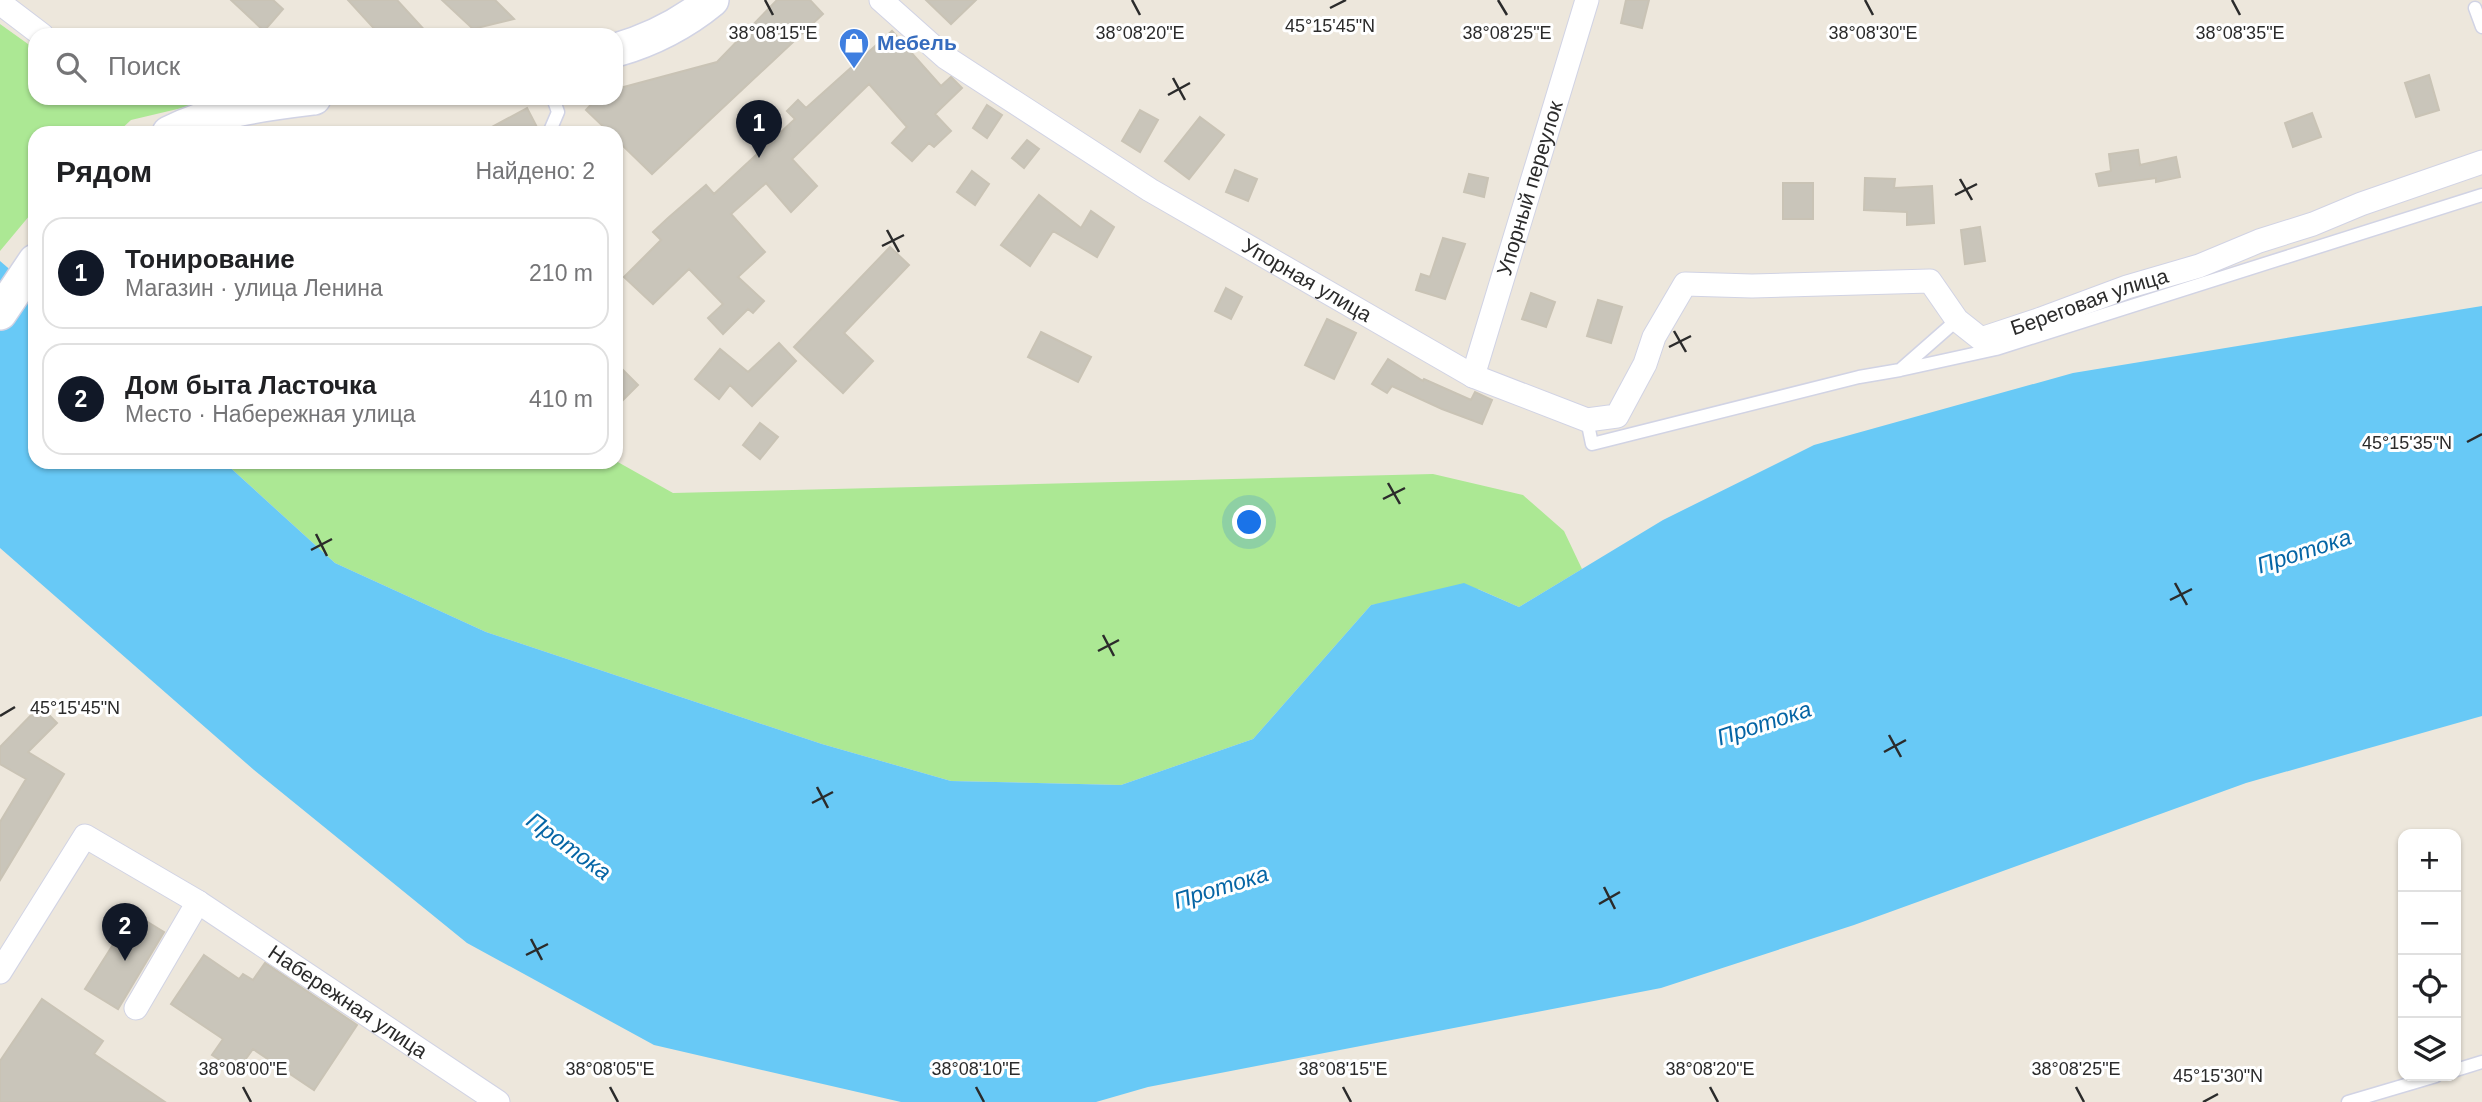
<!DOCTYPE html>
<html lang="ru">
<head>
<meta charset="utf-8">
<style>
  :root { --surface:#fff; --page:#f6f6f6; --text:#202124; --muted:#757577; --line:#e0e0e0; --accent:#111827 }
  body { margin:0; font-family:Arial,sans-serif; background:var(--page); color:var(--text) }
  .controls { position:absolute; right:21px; bottom:21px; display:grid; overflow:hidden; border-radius:14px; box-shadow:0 2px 5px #0004 }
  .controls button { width:63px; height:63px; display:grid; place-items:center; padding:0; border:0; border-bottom:2px solid var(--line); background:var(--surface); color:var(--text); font:35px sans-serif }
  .you { position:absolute; left:1250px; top:523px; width:24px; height:24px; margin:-18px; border:5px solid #fff; border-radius:50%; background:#1a73e8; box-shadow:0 0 0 10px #1a73e833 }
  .badge { display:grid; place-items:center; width:46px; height:46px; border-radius:50%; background:var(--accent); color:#fff; font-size:23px; font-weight:700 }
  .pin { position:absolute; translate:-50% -58px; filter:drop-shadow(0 2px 4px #0008) }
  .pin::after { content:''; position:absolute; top:37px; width:24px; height:21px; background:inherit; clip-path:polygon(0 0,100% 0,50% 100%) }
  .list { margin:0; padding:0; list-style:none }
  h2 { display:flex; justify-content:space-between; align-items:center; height:91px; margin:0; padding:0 28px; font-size:30px }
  h2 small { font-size:23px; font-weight:400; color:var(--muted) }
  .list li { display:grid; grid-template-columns:46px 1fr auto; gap:21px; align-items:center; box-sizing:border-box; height:112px; margin:0 14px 14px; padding:0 14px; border:2px solid var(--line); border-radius:21px }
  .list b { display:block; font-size:26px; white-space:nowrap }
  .list p { margin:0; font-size:23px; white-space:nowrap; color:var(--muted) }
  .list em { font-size:23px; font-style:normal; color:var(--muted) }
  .icon { flex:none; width:38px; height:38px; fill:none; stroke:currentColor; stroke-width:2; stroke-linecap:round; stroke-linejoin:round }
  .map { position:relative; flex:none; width:2482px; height:1102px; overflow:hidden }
  .search { position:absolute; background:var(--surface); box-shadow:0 2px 5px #0004; left:28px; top:28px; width:595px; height:77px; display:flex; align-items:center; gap:18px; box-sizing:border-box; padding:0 24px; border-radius:21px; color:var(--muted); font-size:26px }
  .panel { position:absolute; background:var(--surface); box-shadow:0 2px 5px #0004; left:28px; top:126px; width:595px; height:343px; border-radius:21px }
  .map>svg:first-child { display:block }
  .green { fill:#ace894 }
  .water { fill:#68c9f6 }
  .building { fill:#c9c5ba; stroke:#c9c3b5; stroke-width:2 }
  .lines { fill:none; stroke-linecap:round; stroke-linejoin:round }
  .service-casing { stroke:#d1d3e4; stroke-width:15 }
  .minor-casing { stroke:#d1d3e4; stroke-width:25 }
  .secondary-casing { stroke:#d1d3e4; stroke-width:36 }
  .service { stroke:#fff; stroke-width:12 }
  .minor { stroke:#fff; stroke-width:23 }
  .secondary { stroke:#fff; stroke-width:33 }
  .ticks { fill:none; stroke:#2b2b2b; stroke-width:2.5 }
  .labels { text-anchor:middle; stroke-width:6; stroke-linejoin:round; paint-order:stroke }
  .shop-label { font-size:21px; font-weight:bold; fill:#366cbe; stroke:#fff; text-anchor:start }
  .street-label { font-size:21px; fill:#2b2b2b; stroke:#fff }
  .water-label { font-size:23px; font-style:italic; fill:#0565a5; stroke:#fff }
  .ticks-label { font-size:18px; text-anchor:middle; fill:#2b2b2b; stroke:#fff; stroke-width:6; stroke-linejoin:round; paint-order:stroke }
</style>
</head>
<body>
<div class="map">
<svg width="2482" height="1102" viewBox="0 0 2482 1102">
  <rect width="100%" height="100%" fill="#ede7dc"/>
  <path class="green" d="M0,24L35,49V98H224L131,120L117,133H35V209L0,251Z
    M616,461L673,493L1433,474L1523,495L1564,531L1582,569L1519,607L1478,589L1371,605L1253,739L1121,785L951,781L822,744L486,632L335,563L224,462Z"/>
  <path class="water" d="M0,261L35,291V462H224L335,563L486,632L822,744L951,781L1121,785L1253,739L1371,605L1464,583L1519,607L1663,520L1814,445L2073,373L2482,306V716L2246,783L1854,925L1661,988L1148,1087L1096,1102H901L654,1045L467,943L254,770L0,548Z"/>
  <path class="building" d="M231,0H273L283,9L264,31Z
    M348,0H397L429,35H380Z
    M442,0H495L514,19L473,29Z
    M777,0H810L823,14L652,174L616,139V133H610L586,110L597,98H616V89L717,62Z
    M926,0H976L951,24Z
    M1626,0H1649L1642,28L1621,23Z
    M892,31L941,86L951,77L962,88L935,114L951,131L934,147L929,143L912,161L892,143L907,127L869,84L792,159L817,186L791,212L766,183L731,214L765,252L738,277L764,301L753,313L748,309L723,334L708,318L723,304L689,269L653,304L624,277L661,240L653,232L668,218L706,185L714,194L795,119L787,111L798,100L806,108Z
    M2429,75L2439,110L2416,117L2405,83Z
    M987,105L1002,115L987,138L973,128Z
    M527,108L540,133H481Z
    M1140,110L1158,120L1140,152L1122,141Z
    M2312,113L2321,137L2293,147L2285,123Z
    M1200,117L1224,135L1189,179L1165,161Z
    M1027,140L1039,149L1024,168L1012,158Z
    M2138,150L2140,165L2176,157L2180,177L2156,182V178L2099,186L2096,174L2111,171L2109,154Z
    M1235,170L1257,179L1248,201L1226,192Z
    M972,171L989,184L975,205L957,192Z
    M1469,174L1488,178L1484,197L1464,192Z
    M1865,178L1895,179L1894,188L1932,186L1934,223L1907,225V212L1864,210Z
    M1783,183H1813V219H1783Z
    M1039,195L1081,228L1091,211L1114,227L1097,257L1053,231L1030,266L1001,245Z
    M1980,227L1985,261L1965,264L1961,230Z
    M1443,238L1465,244L1445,299L1416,290L1421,274L1430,277Z
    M890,247L909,265L844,333L873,361L843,393L794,347Z
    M1226,288L1242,297L1231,319L1215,311Z
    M1531,293L1555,302L1546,327L1522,319Z
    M1598,300L1622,307L1611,343L1587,336Z
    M1327,319L1356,333L1334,379L1305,365Z
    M1041,332L1091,357L1078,382L1028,357Z
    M779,343L796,361L752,406L730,385L719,399L695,379L720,349L748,372Z
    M1388,359L1423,381L1424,379L1471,400L1475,392L1492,400L1482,424L1442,409L1392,386L1387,393L1372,384Z
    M616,363L638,385L616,407Z
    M760,423L778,437L760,459L743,445Z
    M40,706L57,723L28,752L64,774L0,880V822L26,779L0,764V747Z
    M133,913L164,932L118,1009L85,989Z
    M204,955L239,979L243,974L253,980L265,963L357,1025L314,1090L253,1049L237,1071L212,1055L223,1039L171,1004Z
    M42,999L103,1041L94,1054L165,1102H0V1061Z"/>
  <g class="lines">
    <g class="service-casing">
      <path id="service" d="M2475,8L2482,27
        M549,133L558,112L553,98
        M1957,320L1900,370L1996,349L2482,195
        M1587,420L1592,444L1859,377L1900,370
        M2456,1070L2482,1062
        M2348,1102L2436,1076"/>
    </g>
    <g class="minor-casing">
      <g id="minor">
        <path id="s1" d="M881,0L945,57L1150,190L1473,376L1587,420L1617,416L1645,364L1654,337L1685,284L1752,286L1930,281L1957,320L1981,339L2041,319L2127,287L2199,266L2259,241L2313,224L2361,204L2482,162"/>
        <path d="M0,3L42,35"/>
        <path id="s2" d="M1473,376L1587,0"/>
        <path id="s3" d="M198,902L498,1102"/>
        <path d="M0,972L85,836L198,902L136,1008"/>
      </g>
    </g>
    <g class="secondary-casing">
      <path id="secondary" d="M616,50C651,40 684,23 712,0
        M169,133C214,110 265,104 314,98
        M0,313L35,261"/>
    </g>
    <use href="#service" class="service"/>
    <use href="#minor" class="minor"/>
    <use href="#secondary" class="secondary"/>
  </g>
  <path class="ticks" d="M765,0L773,15M1132,0L1140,15M1498,0L1507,15M1865,0L1873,15M2232,0L2240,15M1330,8L1346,0M1173,78L1185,100M1168,95L1190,83M1960,179L1972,200M1955,195L1977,184M887,230L899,252M882,246L904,235M1674,331L1686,352M1669,347L1691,336M2467,442L2482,434M1388,483L1400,504M1383,499L1405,488M316,534L327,556M311,550L332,539M2175,583L2187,605M2170,600L2192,589M1103,635L1114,656M1098,651L1119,640M0,716L15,707M1889,735L1901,757M1884,752L1906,740M817,787L828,808M812,803L833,792M1604,887L1615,909M1599,904L1620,892M531,939L542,960M526,955L548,944M243,1087L251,1102M610,1087L618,1102M976,1087L984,1102M1343,1087L1351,1102M1710,1087L1718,1102M2076,1087L2084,1102M2203,1102L2218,1094"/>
  <defs>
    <g id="shop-pin" transform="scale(1.575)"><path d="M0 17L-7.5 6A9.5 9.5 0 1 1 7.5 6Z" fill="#3f7fe0" stroke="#fff"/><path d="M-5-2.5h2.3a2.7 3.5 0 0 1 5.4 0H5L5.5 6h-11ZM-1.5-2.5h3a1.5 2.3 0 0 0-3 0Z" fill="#fff"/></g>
  </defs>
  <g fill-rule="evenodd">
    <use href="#shop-pin" x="854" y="43"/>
  </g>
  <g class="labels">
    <g class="shop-label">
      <text x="877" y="50">Мебель</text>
    </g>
    <g class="street-label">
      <text dy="7" stroke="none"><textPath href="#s2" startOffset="196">Упорный переулок</textPath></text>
      <text dy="7" stroke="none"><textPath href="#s1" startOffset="511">Упорная улица</textPath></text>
      <text dy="7" stroke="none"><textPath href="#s1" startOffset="1442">Береговая улица</textPath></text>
      <text dy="7" stroke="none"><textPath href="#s3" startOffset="180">Набережная улица</textPath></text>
    </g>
    <g class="water-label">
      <text transform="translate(2304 551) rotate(-18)" y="8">Протока</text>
      <text transform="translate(1764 723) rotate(-18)" y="8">Протока</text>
      <text transform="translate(569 846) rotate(36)" y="8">Протока</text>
      <text transform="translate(1221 887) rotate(-17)" y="8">Протока</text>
    </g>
  </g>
  <g class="ticks-label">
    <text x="1330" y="32">45°15'45"N</text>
    <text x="773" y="39">38°08'15"E</text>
    <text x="1140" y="39">38°08'20"E</text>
    <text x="1507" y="39">38°08'25"E</text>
    <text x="1873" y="39">38°08'30"E</text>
    <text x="2240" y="39">38°08'35"E</text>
    <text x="2407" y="449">45°15'35"N</text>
    <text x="75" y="714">45°15'45"N</text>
    <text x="243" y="1075">38°08'00"E</text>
    <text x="610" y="1075">38°08'05"E</text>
    <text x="976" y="1075">38°08'10"E</text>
    <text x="1343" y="1075">38°08'15"E</text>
    <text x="1710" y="1075">38°08'20"E</text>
    <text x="2076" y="1075">38°08'25"E</text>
    <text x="2218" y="1082">45°15'30"N</text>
  </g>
</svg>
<div class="controls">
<button>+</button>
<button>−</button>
<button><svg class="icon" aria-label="locate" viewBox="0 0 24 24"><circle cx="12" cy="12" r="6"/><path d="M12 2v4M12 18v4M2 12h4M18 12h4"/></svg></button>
<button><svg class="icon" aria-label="layers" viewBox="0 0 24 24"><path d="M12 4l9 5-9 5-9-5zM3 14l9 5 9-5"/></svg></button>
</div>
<div class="you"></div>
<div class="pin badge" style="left:759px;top:158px">1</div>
<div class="pin badge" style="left:125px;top:961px">2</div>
<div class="search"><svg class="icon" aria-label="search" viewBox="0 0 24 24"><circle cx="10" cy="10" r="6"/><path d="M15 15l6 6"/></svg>Поиск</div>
<section class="panel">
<h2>Рядом<small>Найдено: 2</small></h2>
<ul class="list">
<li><span class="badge">1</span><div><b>Тонирование</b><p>Магазин · улица Ленина</p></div><em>210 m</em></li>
<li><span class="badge">2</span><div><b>Дом быта Ласточка</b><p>Место · Набережная улица</p></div><em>410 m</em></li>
</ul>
</section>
</div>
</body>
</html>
